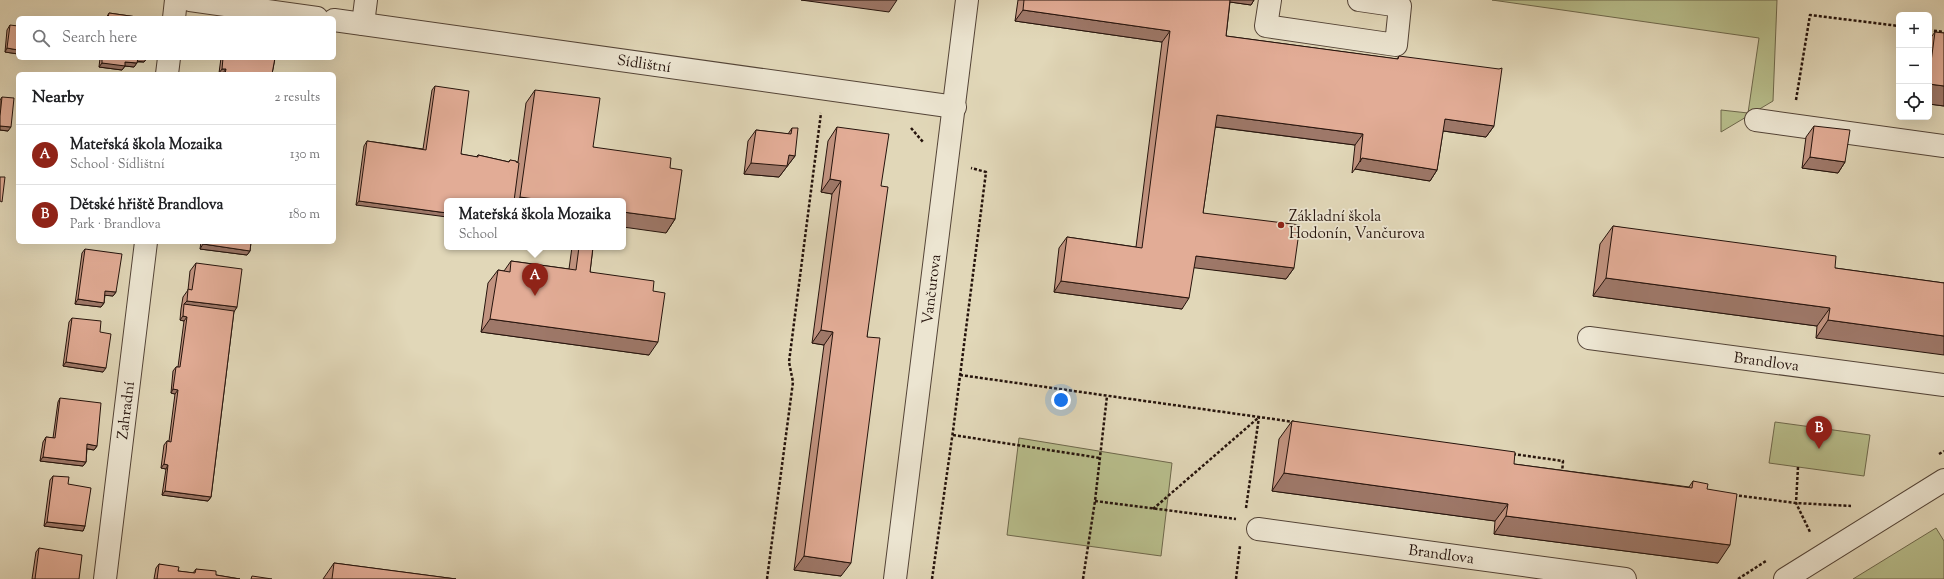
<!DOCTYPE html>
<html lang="en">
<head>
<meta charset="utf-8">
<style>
  :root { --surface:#fff; --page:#f2f2f2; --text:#202124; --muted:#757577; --line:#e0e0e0; --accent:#8f2418 }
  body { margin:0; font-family:"Sorts Mill Goudy",serif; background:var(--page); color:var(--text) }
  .controls { position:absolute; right:12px; top:12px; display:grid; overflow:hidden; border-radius:6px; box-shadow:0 4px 16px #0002 }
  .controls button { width:36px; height:36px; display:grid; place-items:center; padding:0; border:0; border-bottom:1px solid var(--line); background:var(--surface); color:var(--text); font:20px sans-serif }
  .you { position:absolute; left:1061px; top:400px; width:14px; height:14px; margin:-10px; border:3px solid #fff; border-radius:50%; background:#1a73e8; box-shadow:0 0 0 6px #1a73e833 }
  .badge { display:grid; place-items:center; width:26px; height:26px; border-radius:50%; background:var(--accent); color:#fff; font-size:13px; font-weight:700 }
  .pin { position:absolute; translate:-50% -33px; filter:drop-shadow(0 1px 2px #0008) }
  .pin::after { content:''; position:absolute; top:21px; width:14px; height:12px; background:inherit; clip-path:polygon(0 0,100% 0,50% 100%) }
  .popup { position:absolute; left:444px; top:198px; width:182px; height:52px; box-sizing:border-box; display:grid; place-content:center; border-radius:6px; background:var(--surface); filter:drop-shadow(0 1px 3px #0005); font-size:13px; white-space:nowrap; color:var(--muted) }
  .popup b { font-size:15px; color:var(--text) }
  .popup::after { content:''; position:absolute; left:50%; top:100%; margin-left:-8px; border:8px solid transparent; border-top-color:var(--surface) }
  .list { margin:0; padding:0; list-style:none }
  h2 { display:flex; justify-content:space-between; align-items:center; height:52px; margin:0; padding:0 16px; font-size:17px }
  h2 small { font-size:13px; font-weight:400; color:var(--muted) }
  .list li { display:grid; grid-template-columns:26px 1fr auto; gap:12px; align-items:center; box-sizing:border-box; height:60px; padding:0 16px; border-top:1px solid var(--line) }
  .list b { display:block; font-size:15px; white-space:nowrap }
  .list p { margin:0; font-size:13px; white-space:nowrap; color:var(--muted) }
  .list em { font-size:13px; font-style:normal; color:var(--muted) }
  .icon { flex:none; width:22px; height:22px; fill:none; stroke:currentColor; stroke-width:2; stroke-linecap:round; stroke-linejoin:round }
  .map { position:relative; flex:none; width:1944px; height:579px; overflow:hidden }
  .search { position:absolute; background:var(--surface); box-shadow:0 4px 16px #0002; left:16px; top:16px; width:320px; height:44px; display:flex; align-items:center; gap:10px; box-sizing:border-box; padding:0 14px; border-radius:6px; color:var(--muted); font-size:15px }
  .panel { position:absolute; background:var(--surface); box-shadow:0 4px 16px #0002; left:16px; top:72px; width:320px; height:172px; border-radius:6px }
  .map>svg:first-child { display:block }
  .green { fill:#b7bd8b; stroke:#6e684c }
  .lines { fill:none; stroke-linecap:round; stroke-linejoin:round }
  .minor-casing { stroke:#544437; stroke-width:24 }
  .path { stroke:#25130c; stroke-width:2.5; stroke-dasharray:3 2; stroke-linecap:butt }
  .minor { stroke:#ece5d1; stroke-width:22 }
  .wall { fill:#c29481; stroke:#25130c }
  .shaded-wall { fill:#9e7869; stroke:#25130c }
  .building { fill:#e2ac96; stroke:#25130c }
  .poi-dot { fill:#8f2418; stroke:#ece5d1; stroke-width:1.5 }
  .labels { text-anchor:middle; stroke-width:3.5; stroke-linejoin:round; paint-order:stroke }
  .street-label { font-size:15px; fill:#25130c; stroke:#ece5d1 }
  .poi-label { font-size:15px; fill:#25130c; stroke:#ece5d1; text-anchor:start }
</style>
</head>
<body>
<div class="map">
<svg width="1944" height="579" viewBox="0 0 1944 579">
  <rect width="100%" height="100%" fill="#e1d7b8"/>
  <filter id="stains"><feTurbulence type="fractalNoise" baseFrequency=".005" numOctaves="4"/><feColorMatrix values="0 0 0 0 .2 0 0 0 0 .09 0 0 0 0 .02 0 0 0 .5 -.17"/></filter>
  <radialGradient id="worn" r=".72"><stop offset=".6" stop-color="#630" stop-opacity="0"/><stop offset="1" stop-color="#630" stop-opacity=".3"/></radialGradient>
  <path class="green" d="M1492,0H1777L1773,101L1721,132V110L1748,113L1759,38Z
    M1775,422L1870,435L1864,476L1769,463Z
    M1019,438L1172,463L1161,556L1007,535Z
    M1936,528L1944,541V579H1853Z"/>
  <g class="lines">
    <g class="minor-casing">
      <g id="minor">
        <path d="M190,0L317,18"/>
        <path d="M1270,0L1266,26L1396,45L1400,6L1359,0"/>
        <path d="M174,18L176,0"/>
        <path id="s1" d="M334,20L955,107"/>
        <path d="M363,24L366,0"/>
        <path d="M167,74L169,58"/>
        <path d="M1756,120L1944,146"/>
        <path id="s2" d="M1589,338L1944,385"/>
        <path id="s3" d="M1258,529L1625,579"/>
        <path id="s4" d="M105,579L146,242"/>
        <path id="s5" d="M895,579L967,0"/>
        <path d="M1785,579L1944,480"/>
      </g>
    </g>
    <path class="path" d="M1929,30L1944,32
      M1796,100L1810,15L1899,26
      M911,128L923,142
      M960,375L1259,417
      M953,435L1100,458
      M1513,454L1563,461L1562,473
      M1939,454L1944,451
      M1798,467L1796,503L1810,532
      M1734,495L1796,503L1851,506
      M1095,501L1236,519
      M1246,508L1259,417L1294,422
      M1153,509L1258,418
      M767,579L793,382L789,362L821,113
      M932,579L953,431L986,172L971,168
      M1083,579L1095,501L1107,396
      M1236,579L1240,546
      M1738,579L1766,561"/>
    <use href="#minor" class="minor"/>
  </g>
  <path class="wall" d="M1018,0H1254L1251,5L1230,2L1226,36L1397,59L1399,56L1494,126L1486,137L1443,131L1437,170L1430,181L1355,169L1352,173L1355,145L1215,127L1203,213L1294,268L1286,279L1194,267L1182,309L1054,292L1059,248L1067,237L1136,247L1162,42L1015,21Z
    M109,13L144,18H106Z
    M10,25L18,54L5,52L7,30Z
    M1935,32L1944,33V106L1929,104V40Z
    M100,58H147L144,62H137L134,67L125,66L122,70L99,67Z
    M221,58H275L272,74H223V73H219Z
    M435,86L461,154L476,157L478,155L509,162L510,160L518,162L526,103L535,90L593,147L670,168L675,219L666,233L623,201H447L356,205L364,146L367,141L423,149L432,90Z
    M2,97L8,131L0,130V100Z
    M1814,126L1845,162L1838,173L1802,168L1806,137Z
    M837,127L881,186L867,337L841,576L794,570L824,345L812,343L832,194L821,192L828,141Z
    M792,128L795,156L779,177L744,174L748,141L756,130L788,134Z
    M1613,226L1835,268L1944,283L1816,338L1817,326L1593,296L1600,244Z
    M201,242H251L250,251L247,255L200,249Z
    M572,247H593L590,272L653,291L649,355L481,332L488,283L498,270L504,271L511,261L569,269Z
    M85,249L116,292L113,296L105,295L104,303L101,307L75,304L82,253Z
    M196,263L237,307L234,311L211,497L208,501L162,495L166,469L161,468L164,445L167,441H169L175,394L171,393L173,371L176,367H178L184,321L180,320L181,309L183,297L188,290L190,271Z
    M72,318L103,372L63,366L69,322Z
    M60,398L97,446L94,450L87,449L86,462L83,466L40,461L43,442L46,437L53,438L58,402Z
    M1292,421L1514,464L1689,487L1693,481L1707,489L1718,563L1494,534L1495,521L1272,491L1279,439Z
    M53,476L68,484L85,526L83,531L44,526L50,480Z
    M39,548L79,579H32L36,552Z
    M334,563L456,579H323Z
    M159,564L178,571L193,573L196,569L216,575L240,579H154L156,568Z"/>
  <path class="shaded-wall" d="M801,0H897L889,12Z
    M1224,0H1254L1251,5L1223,1Z
    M1023,10L1170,31L1162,42L1015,21Z
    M7,48L18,50V54L5,52Z
    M138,58H147L144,62L135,61Z
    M125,62L137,63L134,67L125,66L122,70L99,67L102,63Z
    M222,69H226L223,73H219Z
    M1929,84L1944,86V106L1929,104Z
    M1217,115L1363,134L1355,145L1209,126Z
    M1445,119L1494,126L1486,137L1437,130Z
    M0,126L11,127L8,131L0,130Z
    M789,155L795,156L779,177L744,174L751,163Z
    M1810,157L1845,162L1838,173L1802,168Z
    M1362,158L1437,170L1430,181L1355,169Z
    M830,179L841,181L832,194L821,192Z
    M520,197L549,201H518Z
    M359,201L447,213V217L356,205Z
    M623,212L675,219L666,233L623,227Z
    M203,244L250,251L247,255L200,249Z
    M1196,256L1294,268L1286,279L1188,267Z
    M1606,278L1830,308L1817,326L1593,296Z
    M1061,281L1189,298L1182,309L1054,292Z
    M105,291L116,292L113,296L102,295Z
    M78,299L104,303L101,307L75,304Z
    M187,301L237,307L232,315L184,304Z
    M183,316L187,317L184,321L180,320Z
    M490,319L658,342L649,355L481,332Z
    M1828,320L1944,336V355L1816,338Z
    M821,330L833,332L824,345L812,343Z
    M66,362L106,368L103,372L63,366Z
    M173,389L178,390L175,394L171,393Z
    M87,444L97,446L94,450L84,448Z
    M43,457L86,462L83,466L40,461Z
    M164,464L168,465L166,469L161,468Z
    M1284,473L1508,504L1495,521L1272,491Z
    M165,491L211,497L208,501L162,495Z
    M1506,516L1730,545L1718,563L1494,534Z
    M47,522L85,526L83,531L44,526Z
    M804,556L851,563L841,576L794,570Z"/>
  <path class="building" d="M1024,0H1230L1226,36L1398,59L1399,56L1499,69L1502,68L1494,126L1445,119L1437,170L1362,158L1360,162L1363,134L1217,115L1203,213L1300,225L1294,268L1196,256L1189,298L1061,281L1067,237L1142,248L1170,31L1023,10Z
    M109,13L144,18H108Z
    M10,25L18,26V50L7,48Z
    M1935,32L1944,33V86L1929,84V77Z
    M102,58H138L137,63L125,62V66L102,63Z
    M223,58H275L272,74H225L226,69H222Z
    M435,86L469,91L461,154L478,157V155L509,162L510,160L516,161V162L519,163L514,201H447V213L359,201L367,141L426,150Z
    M535,90L600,98L593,147L671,158L670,168L682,170L675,219L623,212V201H549L520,197Z
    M2,97L14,98L11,127L0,126V116Z
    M1814,126L1850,130L1845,162L1810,157Z
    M837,127L889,134L881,186L888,187L867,337L880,338L851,563L804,556L833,332L821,330L841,181L830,179Z
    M792,128H798L795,156L789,155L787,166L751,163L756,130L791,134Z
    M0,177H5L2,202L0,201Z
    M1613,226L1836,256L1835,268L1944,283V336L1828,320L1830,308L1606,278Z
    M204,242H251L250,251L203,244Z
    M579,247H593L590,272L654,281L653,291L665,293L658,342L490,319L498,270L510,272L511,261L576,270Z
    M85,249L122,254L116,292L105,291L104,303L78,299Z
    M196,263L242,269L237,307L187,301L188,289L192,290Z
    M184,304L234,311L211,497L165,491L168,465L164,464L166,452L167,441L171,442L178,390L173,389L176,367H180L187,317L183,316Z
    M72,318L101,321L100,332L111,334L106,368L66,362Z
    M60,398L101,403L97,446L87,444L86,462L43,457L46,437L55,438Z
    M1292,421L1515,452L1514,464L1692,488L1693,481L1708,484L1707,489L1737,494L1730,545L1506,516L1508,504L1284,473Z
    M53,476L69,477L68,484L91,488L85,526L47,522Z
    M39,548L82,555L79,579H35Z
    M334,563L456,579H332Z
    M159,564L179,567L178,571L195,573L196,569L216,571V575L240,579H157Z
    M252,576L272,579H251Z"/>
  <circle class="poi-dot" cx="1281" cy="225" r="4"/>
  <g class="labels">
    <g class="street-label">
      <text dy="5" stroke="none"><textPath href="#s1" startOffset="313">Sídlištní</textPath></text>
      <text dy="5" stroke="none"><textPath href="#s5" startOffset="292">Vančurova</textPath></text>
      <text dy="5" stroke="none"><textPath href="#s2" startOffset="179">Brandlova</textPath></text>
      <text dy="5" stroke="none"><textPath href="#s4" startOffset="170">Zahradní</textPath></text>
      <text dy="5" stroke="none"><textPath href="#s3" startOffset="185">Brandlova</textPath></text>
    </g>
    <g class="poi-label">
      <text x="1289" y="221">Základní škola<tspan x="1289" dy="17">Hodonín, Vančurova</tspan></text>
    </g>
  </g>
  <rect width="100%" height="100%" filter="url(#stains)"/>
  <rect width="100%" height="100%" fill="url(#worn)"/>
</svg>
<div class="controls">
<button>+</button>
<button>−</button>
<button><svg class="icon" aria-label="locate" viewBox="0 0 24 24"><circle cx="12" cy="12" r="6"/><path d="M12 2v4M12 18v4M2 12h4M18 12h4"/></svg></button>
</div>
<div class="you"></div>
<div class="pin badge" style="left:535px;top:296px">A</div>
<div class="popup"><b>Mateřská škola Mozaika</b>School</div>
<div class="pin badge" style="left:1819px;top:449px">B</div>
<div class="search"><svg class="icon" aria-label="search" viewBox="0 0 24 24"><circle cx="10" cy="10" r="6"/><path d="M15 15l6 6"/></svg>Search here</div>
<section class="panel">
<h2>Nearby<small>2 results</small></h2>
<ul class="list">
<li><span class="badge">A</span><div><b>Mateřská škola Mozaika</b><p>School · Sídlištní</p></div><em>130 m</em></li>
<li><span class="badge">B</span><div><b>Dětské hřiště Brandlova</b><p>Park · Brandlova</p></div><em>180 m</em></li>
</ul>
</section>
</div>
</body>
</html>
